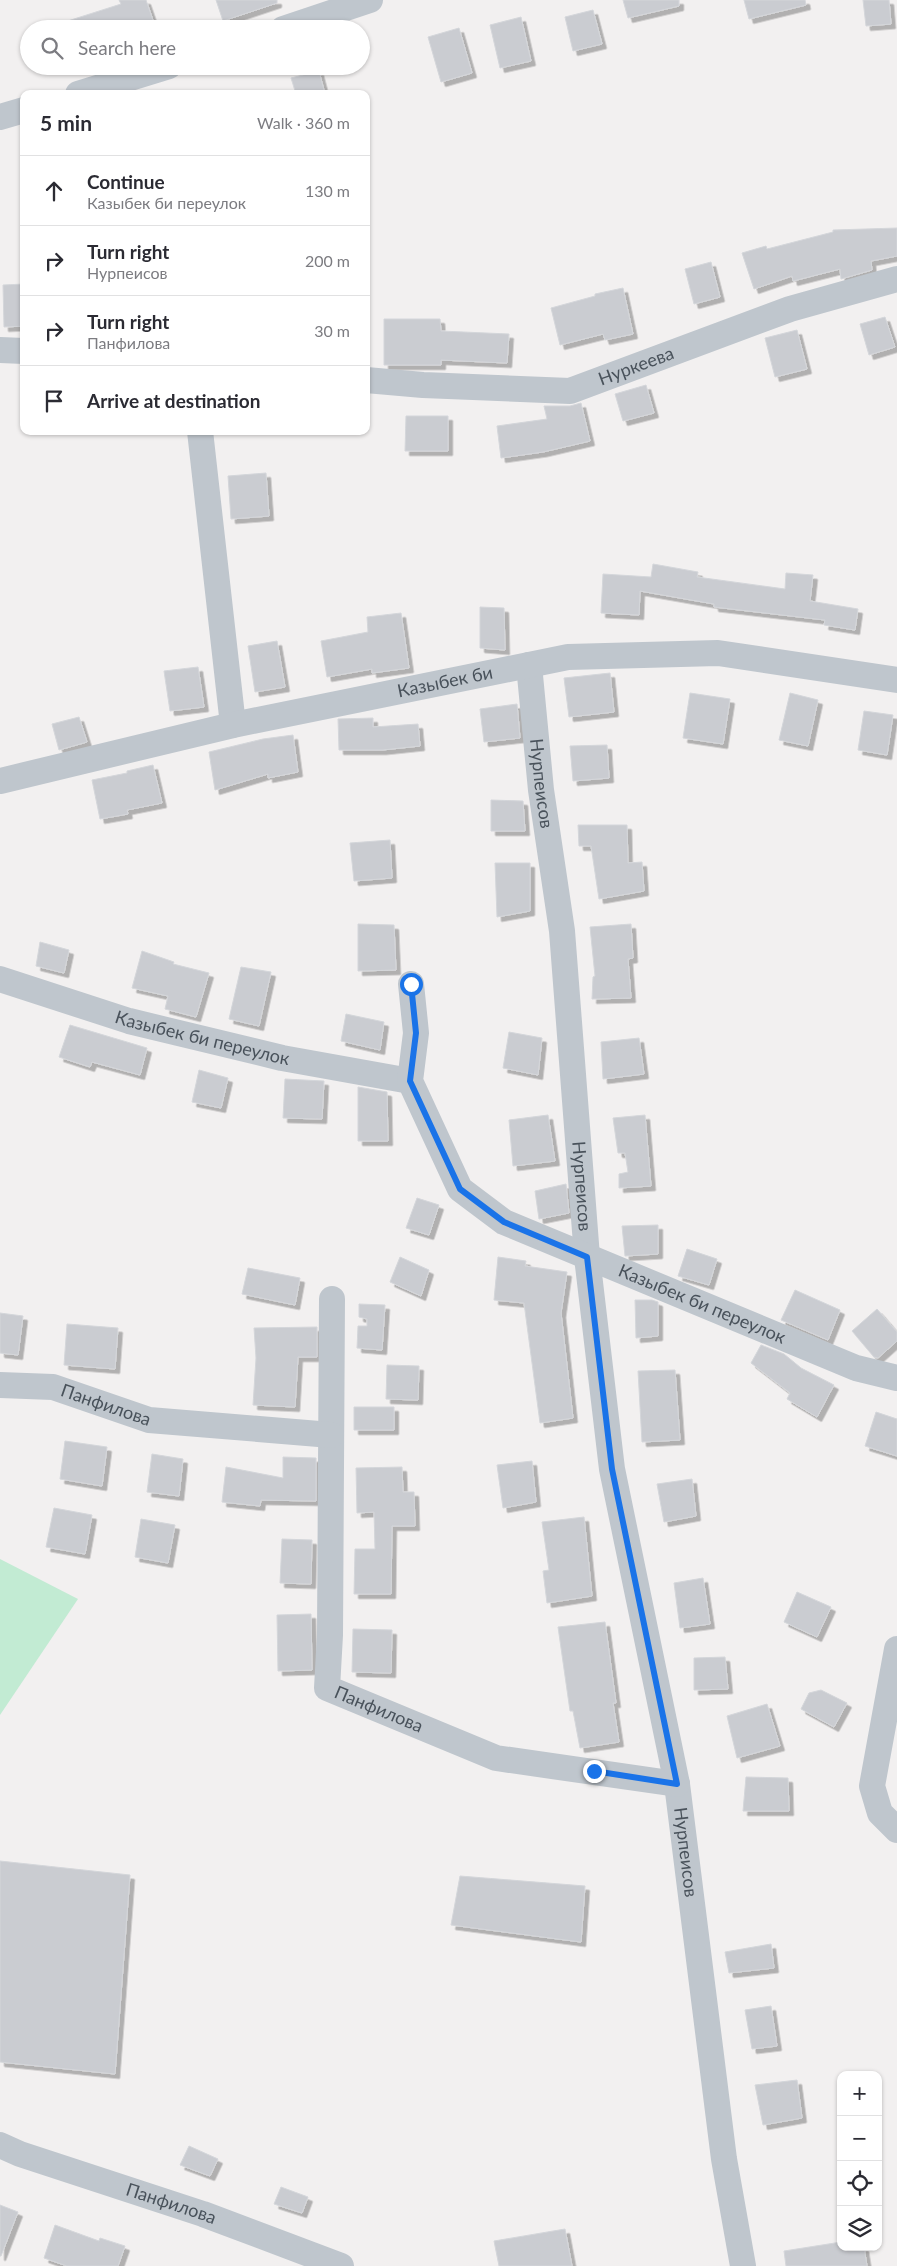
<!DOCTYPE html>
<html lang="en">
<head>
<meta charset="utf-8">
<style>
  :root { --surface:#fff; --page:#f2f2f3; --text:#2b2b33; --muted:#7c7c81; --line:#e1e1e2 }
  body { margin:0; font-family:Lato,sans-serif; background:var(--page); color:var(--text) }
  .controls { position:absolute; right:15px; bottom:15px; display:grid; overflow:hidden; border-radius:10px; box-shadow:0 1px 4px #0004 }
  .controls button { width:45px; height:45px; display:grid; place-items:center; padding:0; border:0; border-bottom:1px solid var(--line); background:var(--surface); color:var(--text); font:25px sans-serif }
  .stop { position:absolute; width:15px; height:15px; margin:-11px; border:4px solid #1a73e8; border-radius:50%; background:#fff }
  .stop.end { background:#1a73e8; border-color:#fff; box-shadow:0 1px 5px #0008 }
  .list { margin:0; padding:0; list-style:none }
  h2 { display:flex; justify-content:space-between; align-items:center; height:65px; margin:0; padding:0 20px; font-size:21px }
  h2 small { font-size:16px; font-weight:400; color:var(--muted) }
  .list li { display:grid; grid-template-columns:32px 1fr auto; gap:15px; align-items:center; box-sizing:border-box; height:70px; padding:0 20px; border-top:1px solid var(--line) }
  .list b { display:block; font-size:19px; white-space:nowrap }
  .list p { margin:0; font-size:16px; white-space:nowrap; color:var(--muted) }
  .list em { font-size:16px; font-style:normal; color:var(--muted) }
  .icon { flex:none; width:28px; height:28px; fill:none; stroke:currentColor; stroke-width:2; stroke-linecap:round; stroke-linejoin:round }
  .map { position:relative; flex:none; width:897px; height:2266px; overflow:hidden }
  .search { position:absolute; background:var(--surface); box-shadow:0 1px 4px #0004; left:20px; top:20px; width:350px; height:55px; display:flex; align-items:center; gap:12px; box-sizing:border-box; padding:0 18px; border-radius:28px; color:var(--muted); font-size:19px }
  .panel { position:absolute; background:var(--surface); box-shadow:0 1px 4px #0004; left:20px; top:90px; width:350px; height:345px; border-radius:10px }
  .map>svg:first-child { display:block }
  .green { fill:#c2ebd3 }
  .building { fill:#caccd1; stroke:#d4d6da; filter:url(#shadow) }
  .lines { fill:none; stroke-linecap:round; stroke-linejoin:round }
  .minor { stroke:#bfc6cd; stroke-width:26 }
  .route { stroke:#1a73e8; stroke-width:6 }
  .labels { text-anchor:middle; stroke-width:4; stroke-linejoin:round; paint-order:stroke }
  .street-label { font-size:18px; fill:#49525b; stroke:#fff }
</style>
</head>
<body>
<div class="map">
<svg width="897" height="2266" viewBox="0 0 897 2266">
  <defs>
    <filter id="shadow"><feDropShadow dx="4.5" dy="4.5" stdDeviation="0" flood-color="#0004"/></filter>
  </defs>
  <rect width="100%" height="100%" fill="#f2f0f0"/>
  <path class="green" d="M0,1559L78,1599L0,1715Z"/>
  <path class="building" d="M119,0H146L156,29H52V26L121,4Z
    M216,0H277V3L223,21Z
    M623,0H679V6L628,18Z
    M744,0H805L806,5L749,19Z
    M863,0H889L891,24L866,26Z
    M593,10L602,44L573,51L565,17Z
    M521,17L531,61L500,68L490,25Z
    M459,28L472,73L441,82L428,37Z
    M319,71L325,94H296L291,78Z
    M897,228V256L871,261L872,270L841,279L840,269L793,281L792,276L754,289L742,253L766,246L767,249L833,232V230Z
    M711,262L720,297L694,304L685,269Z
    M24,284V326L4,327L3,285Z
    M623,288L633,334L605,340L603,334L560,345L551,308L595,296V294Z
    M885,317L895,347L869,355L860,324Z
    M384,319H440L441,331L509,334L507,363L441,360V365H384Z
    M797,330L807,369L775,377L765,338Z
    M646,385L654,413L623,421L615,394Z
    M581,403L590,441L543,452L501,458L497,426L547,419L544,406H570Z
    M406,416H448V451H405Z
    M266,473L269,516L231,519L228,476Z
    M653,564L698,572L697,577L785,589L786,573L813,575L810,601L858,609L855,630L824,625L825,620L714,607V604L640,591L639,615L601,613L603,574L651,577Z
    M480,607L504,608L505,650L480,648Z
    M401,613L409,668L372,673V669L327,677L321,641L368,632L367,617Z
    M277,641L285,687L255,692L248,646Z
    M198,667L204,707L170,711L164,671Z
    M610,673L614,712L569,717L564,678Z
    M690,693L730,699L723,744L683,738Z
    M790,693L818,700L808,746L779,740Z
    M517,704L520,738L484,742L480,709Z
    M864,711L893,715L887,755L858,750Z
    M79,717L87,742L59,750L52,724Z
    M373,718V727L418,724L420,746L382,750H339L338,719Z
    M293,735L298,772L268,778V774L215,790L209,752L263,739Z
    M607,745L609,778L573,781L570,746Z
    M153,765L162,803L127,810L128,814L100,819L92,780L127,773V771Z
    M491,800L523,801L525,831H491Z
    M578,825H627L628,863L642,862L644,891L599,899L591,846H579Z
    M390,840L392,878L354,881L350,843Z
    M495,863H530V911L497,917Z
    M358,924L394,925L396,970L358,971Z
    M631,924L633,958L628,959L631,998L592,999L593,977L595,976L590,927Z
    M40,942L69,950L64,973L36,966Z
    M142,951L174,962L173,964L209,973L196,1017L165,1009L168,996L132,988Z
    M241,967L271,972L259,1026L229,1019Z
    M346,1014L384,1022L380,1050L341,1041Z
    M70,1025L147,1048L140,1075L92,1062L90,1067L59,1057Z
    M509,1032L542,1038L538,1075L503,1068Z
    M639,1038L644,1074L603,1079L601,1042Z
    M199,1070L228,1078L221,1108L192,1102Z
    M285,1079L324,1081L322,1119L283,1118Z
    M358,1087L387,1092L388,1141H358Z
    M548,1115L555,1161L513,1166L509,1120Z
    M645,1115L651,1186L619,1188V1174L628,1172L625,1153H618L613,1118Z
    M566,1184L569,1213L539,1219L535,1191Z
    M417,1198L439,1205L429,1235L406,1228Z
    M658,1225V1254L625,1256L622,1226Z
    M687,1249L717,1259L709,1285L678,1276Z
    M400,1257L429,1270L421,1296L390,1282Z
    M498,1257L526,1261L525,1266L567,1272L561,1313L573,1418L540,1423L524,1303L494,1300Z
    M248,1268L300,1278L295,1305L242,1294Z
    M795,1290L840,1310L828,1340L781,1320Z
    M635,1300H652L658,1302V1336L636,1338Z
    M359,1304L385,1305L382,1350L357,1348L358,1326H367V1319L359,1317Z
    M877,1309L897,1332V1341L878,1358L874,1357L852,1331Z
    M0,1313L23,1316L18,1355L0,1353Z
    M67,1324L118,1328L115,1369L64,1365Z
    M317,1327V1357H298L295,1407L253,1405L256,1358L254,1328Z
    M761,1345L784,1354L801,1368L834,1385L817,1417L787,1399L790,1393L751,1363Z
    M387,1365L419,1366L418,1400L386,1399Z
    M675,1370L680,1440L642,1442L638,1371Z
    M354,1407H394V1430H354Z
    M876,1412L897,1419V1456L865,1446Z
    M65,1441L107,1447L102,1486L60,1479Z
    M152,1454L183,1459L179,1496L147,1492Z
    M283,1457L316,1458V1501L261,1500L260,1506L222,1502L226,1467L283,1478Z
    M532,1461L536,1502L503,1508L497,1465Z
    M402,1467L403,1492H414L415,1526H392L391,1594H354L355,1549H375L374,1512L357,1513L356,1468Z
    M692,1479L696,1516L664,1522L657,1484Z
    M54,1508L92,1515L85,1554L46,1547Z
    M584,1517L592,1596L547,1603L543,1571L549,1570L542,1522Z
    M141,1519L175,1525L168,1563L135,1557Z
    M282,1539L312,1540L311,1584L280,1583Z
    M703,1578L710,1624L680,1628L674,1583Z
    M797,1592L831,1607L817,1637L784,1622Z
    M311,1614L312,1670L278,1671L277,1615Z
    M605,1622L616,1703H613L619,1742L580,1748L573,1711H570L558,1627Z
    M353,1629L392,1630L391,1673L352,1672Z
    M725,1657L728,1689L694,1690V1658Z
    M821,1690L847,1703L834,1727L801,1709L809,1693Z
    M767,1704L780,1746L737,1758L727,1716Z
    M746,1777L788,1778L789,1811H743Z
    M0,1861L130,1875L115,2074L0,2062Z
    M460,1876L585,1886L581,1942L451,1925Z
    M771,1944L774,1968L729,1973L725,1952Z
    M771,2006L777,2046L752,2049L745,2010Z
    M797,2080L802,2118L763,2125L755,2085Z
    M189,2146L218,2159L210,2176L180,2165Z
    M281,2187L308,2197L302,2213L274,2204Z
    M0,2205L18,2212L1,2256H0Z
    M55,2225L99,2241L100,2238L125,2246L118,2266H67L44,2258Z
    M565,2229L572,2266H499L494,2241Z
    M841,2242V2247H864L867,2266H786L784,2251Z"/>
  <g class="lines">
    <g class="minor">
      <path d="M283,29L370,0"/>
      <path d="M78,94L169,66"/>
      <path d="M0,117L24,110"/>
      <path d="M0,350L24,351"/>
      <path id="s1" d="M366,380L423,385L570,391L790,309L897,279"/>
      <path d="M200,431L233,725"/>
      <path id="s2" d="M529,665L541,790L562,931L587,1257L612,1469L677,1784L724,2159L743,2266"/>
      <path id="s3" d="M0,781L233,725L568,657L718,653L897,680"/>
      <path id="s4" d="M0,979L129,1021L282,1058L410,1081"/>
      <path id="s5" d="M411,984L416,1033L410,1081L460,1189L504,1222L856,1368L897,1378"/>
      <path id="s6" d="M332,1299L330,1635L327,1688L496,1758L677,1784"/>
      <path id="s7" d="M0,1385L53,1387L149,1420L331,1435"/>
      <path d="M897,1649L872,1786L880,1813L897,1830"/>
      <path id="s8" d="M0,2145L20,2154L203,2214L341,2266"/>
    </g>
  </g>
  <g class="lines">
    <path class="route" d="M411,984L416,1033L410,1081L460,1189L504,1222L587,1257L612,1469L677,1784L594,1771"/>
  </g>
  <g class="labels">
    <g class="street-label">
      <text dy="6" stroke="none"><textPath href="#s1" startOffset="275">Нуркеева</textPath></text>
      <text dy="6" stroke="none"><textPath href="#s3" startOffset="456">Казыбек би</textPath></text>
      <text dy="6" stroke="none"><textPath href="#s2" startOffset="119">Нурпеисов</textPath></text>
      <text dy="6" stroke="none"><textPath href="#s4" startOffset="211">Казыбек би переулок</textPath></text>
      <text dy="6" stroke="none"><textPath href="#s2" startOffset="524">Нурпеисов</textPath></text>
      <text dy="6" stroke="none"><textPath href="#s5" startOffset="486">Казыбек би переулок</textPath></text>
      <text dy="6" stroke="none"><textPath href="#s7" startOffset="109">Панфилова</textPath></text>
      <text dy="6" stroke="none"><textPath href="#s6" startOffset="445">Панфилова</textPath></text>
      <text dy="6" stroke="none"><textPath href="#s2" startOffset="1199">Нурпеисов</textPath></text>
      <text dy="6" stroke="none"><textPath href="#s8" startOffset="181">Панфилова</textPath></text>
    </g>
  </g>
</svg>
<div class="controls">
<button>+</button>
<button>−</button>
<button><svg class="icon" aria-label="locate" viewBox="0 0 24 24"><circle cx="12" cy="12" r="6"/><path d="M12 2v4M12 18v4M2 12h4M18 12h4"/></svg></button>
<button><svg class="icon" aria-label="layers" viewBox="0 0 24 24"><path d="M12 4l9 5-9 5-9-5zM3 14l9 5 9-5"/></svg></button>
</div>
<div class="stop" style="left:411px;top:984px"></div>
<div class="stop end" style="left:594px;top:1771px"></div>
<div class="search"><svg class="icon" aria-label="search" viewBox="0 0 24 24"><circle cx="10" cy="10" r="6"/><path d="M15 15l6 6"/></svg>Search here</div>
<section class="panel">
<h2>5 min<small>Walk · 360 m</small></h2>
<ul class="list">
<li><svg class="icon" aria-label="ahead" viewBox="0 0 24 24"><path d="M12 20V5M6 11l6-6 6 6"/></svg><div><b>Continue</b><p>Казыбек би переулок</p></div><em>130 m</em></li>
<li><svg class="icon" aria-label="right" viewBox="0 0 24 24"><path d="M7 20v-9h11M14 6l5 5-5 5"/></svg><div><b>Turn right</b><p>Нурпеисов</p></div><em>200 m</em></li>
<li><svg class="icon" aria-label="right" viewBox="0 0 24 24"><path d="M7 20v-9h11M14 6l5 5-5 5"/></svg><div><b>Turn right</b><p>Панфилова</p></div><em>30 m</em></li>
<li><svg class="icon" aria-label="arrive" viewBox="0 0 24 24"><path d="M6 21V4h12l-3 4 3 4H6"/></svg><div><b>Arrive at destination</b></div></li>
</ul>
</section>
</div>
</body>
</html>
